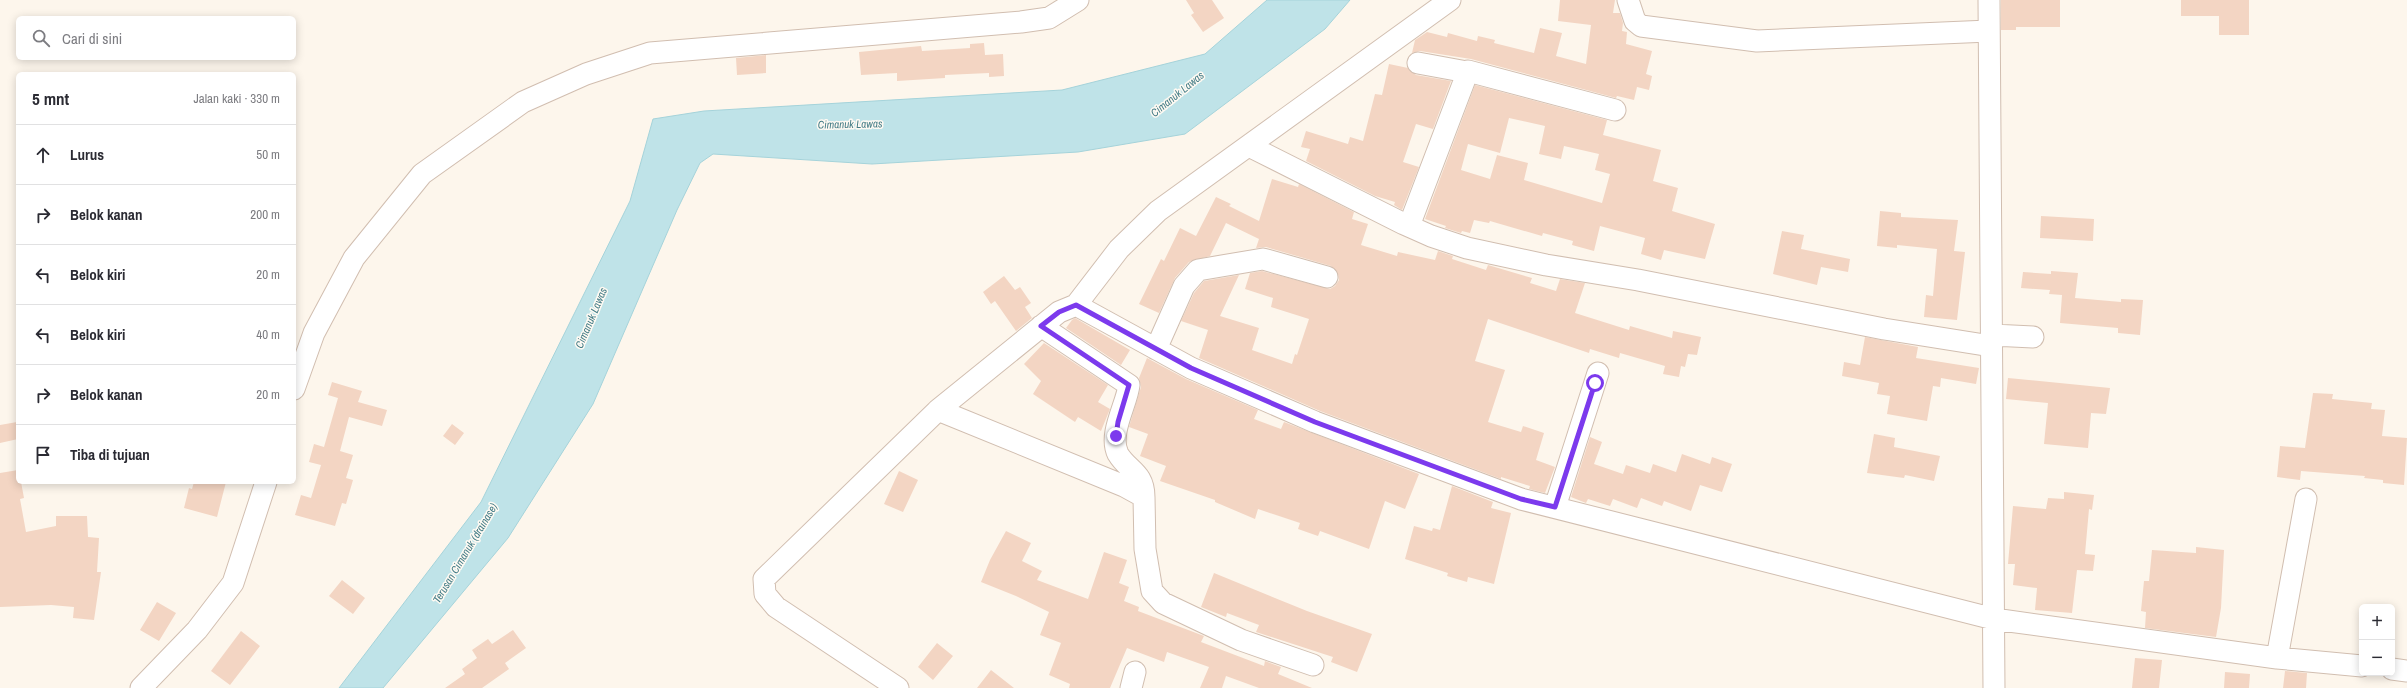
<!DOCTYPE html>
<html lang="id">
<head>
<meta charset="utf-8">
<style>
  :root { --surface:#fff; --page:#f2f2f3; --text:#2b2b33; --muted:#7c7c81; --line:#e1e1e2 }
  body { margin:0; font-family:"Archivo Narrow",sans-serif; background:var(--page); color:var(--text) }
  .controls { position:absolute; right:12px; bottom:12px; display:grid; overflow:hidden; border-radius:6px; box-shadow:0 2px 10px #0003 }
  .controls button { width:36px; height:36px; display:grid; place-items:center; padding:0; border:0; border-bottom:1px solid var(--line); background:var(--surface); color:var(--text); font:20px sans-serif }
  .stop { position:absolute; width:12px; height:12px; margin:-9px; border:3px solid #7c3aed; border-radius:50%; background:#fff }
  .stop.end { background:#7c3aed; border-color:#fff; box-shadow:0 1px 4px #0008 }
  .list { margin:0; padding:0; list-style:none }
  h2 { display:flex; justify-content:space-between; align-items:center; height:52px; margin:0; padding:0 16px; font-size:17px }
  h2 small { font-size:13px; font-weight:400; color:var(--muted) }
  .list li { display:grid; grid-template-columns:26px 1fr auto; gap:12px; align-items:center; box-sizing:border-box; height:60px; padding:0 16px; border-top:1px solid var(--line) }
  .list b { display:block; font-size:15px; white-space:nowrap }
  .list em { font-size:13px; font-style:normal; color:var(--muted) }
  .icon { flex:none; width:22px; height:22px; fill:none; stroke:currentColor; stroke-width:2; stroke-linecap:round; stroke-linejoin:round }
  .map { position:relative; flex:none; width:2407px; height:688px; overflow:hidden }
  .search { position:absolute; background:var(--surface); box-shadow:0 2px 10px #0003; left:16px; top:16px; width:280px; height:44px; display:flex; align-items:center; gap:10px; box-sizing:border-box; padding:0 14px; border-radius:6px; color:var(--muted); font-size:15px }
  .panel { position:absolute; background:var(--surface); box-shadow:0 2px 10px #0003; left:16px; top:72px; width:280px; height:412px; border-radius:6px }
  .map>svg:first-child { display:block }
  .water { fill:#bfe3e8; stroke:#a5d3da }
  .building { fill:#f3d5c3; fill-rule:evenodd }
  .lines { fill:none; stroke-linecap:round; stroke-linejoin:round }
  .minor-casing { stroke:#d1beb0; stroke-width:23 }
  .minor { stroke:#fff; stroke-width:21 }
  .route { stroke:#7c3aed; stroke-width:5 }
  .labels { text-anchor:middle; stroke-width:3; stroke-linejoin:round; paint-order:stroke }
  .water-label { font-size:11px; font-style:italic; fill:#437c86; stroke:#fffaf3 }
</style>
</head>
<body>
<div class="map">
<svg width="2407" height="688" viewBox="0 0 2407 688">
  <rect width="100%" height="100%" fill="#fdf6ec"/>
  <path class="water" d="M1267,0H1350L1325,29L1185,134L1078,152L872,164L713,154L700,163L677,210L593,404L508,538L383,688H339L481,502L630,201L653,119L704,111L1062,90L1205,54Z"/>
  <path class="building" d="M1186,0H1212L1224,18L1203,32L1191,15L1194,13Z
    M1560,0H1615L1613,13H1620L1623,23L1622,31L1627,32L1626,44L1652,51L1646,74L1652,76L1649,90L1637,87L1634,100L1617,96L1616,98L1471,59L1420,51L1412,53L1415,40L1427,32L1447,37L1448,33L1477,41L1478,36L1495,40L1494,43L1534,53L1540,28L1562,33L1556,56L1586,64L1591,25L1558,21Z
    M2001,0H2060V27H2016V30H2001Z
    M2181,0H2249V35H2219V16H2181Z
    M984,43L985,55L1003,54L1004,76L989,77V73L945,75V78L897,81V73L861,75L859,52L921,46L922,51L970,48V44Z
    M766,55V73L737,75L736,58Z
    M1389,64L1408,68L1416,75L1451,81L1433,129L1416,124L1403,162L1419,167L1402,210L1394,205L1395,202L1375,196L1306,161L1310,149L1301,147L1306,131L1348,144L1350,137L1363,141L1375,94L1382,95Z
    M1475,85L1607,120L1603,135L1661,150L1653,181L1678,188L1672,211L1715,224L1705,259L1664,250L1661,260L1641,254L1645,238L1600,226L1594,251L1572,245L1573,241L1543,233L1542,236L1490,221L1489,223L1474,220L1470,233L1462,231L1461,233L1445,228L1446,226L1425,219ZM1509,118L1545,126L1539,154L1561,159L1564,146L1599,154L1595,170L1610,174L1602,203L1524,180L1528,163L1497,155L1490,179L1461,170L1468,144L1500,153Z
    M1272,179L1298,187L1299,184L1354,212L1352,219L1368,224L1361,245L1397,256L1398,252L1435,260L1438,251L1453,256L1452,259L1486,270L1488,265L1532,278L1530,283L1556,291L1560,279L1585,283L1575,313L1629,330L1630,326L1672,338L1673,331L1701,337L1697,355L1688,354L1685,367L1681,366L1679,377L1663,374L1665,366L1620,353L1619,358L1590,349L1589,353L1488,319L1475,361L1505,370L1488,422L1521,432L1523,426L1544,433L1536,460L1555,467L1545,493L1529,489L1530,486L1501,477V479L1320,411L1199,358L1208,330L1181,321L1194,293L1204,281L1239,275L1220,316L1259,328L1252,350L1292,364L1295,354L1297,355L1309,319L1271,307L1273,298L1245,289L1250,273L1262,271L1330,289L1335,286L1339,280L1338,274L1331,266L1266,247L1256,248L1259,239L1226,223L1210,256L1189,262L1175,278L1159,313L1139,304L1161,259L1164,261L1180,228L1196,236L1216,197L1231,204L1229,206L1259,221Z
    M1880,211L1901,213V217L1958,220L1954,251L1965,252L1957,320L1924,317L1926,295L1933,296L1937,249L1897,245V248L1877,246Z
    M2041,216L2094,219L2093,241L2040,238Z
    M1782,231L1804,235L1801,249L1850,259L1848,272L1821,267L1817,285L1773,274Z
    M2051,271L2078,273L2075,298L2121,302V299L2143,300L2140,335L2118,333V328L2060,323L2062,295L2049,294L2050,290L2021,288L2023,272L2051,274Z
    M1004,276L1015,290L1020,287L1031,303L1025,307L1032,318L1016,331L995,301L991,304L983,292Z
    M1075,318L1130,350L1121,365L1066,328L1072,320Z
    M1865,337L1918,347L1916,358L1979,368L1976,384L1941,378L1940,387L1933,386L1927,421L1887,414L1890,396L1877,394L1879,383L1842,376L1844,362L1860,365Z
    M1044,343L1108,385L1098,402L1110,409L1101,431L1078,417L1075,422L1033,394L1041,381L1024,364Z
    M1147,358L1186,379L1258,410L1254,419L1281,429L1284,422L1419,474L1405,509L1385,501L1369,549L1320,531L1318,536L1298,529L1300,523L1258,509L1255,519L1215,502V500L1160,481L1166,466L1140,456L1148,434L1129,427L1141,387L1139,378Z
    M2008,378L2110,388L2106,414L2091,413L2088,448L2044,444L2048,403L2006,399Z
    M332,382L362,391L358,402L387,410L382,426L349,417L340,451L353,455L346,478L353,480L346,504L342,503L335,526L295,515L301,495L311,498L321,465L309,462L314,444L324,447L338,398L328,395Z
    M2313,393L2333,394L2332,399L2372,403L2371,409L2385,410L2382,436L2407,438L2404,485L2383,483V480L2364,478L2365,476L2301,471L2300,480L2277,477L2280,446L2305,448Z
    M17,422L18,439L0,443V425Z
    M452,424L464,433L455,445L443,436Z
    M1874,434L1895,438L1894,447L1940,456L1934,481L1905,475L1904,478L1867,473Z
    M1590,437L1602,442L1594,464L1623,474L1626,465L1650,473L1653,464L1676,472L1682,454L1710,464L1712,457L1732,464L1722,492L1700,485L1691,511L1664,501L1662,506L1641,498L1637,508L1613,499L1610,506L1588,499L1586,503L1571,497Z
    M18,470V482H21L24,498L20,499L26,532L56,526V516H87L88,537L99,538L97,572H101L94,620L73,618L74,607L51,605L0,607V473Z
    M899,471L918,480L903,512L884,504Z
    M194,482H226L217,517L184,508L189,488L192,489Z
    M1452,486L1493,502L1491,508L1511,513L1494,584L1468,577L1467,582L1447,576L1448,573L1405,559L1414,526L1432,531L1433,528L1440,530Z
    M2064,492L2094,495L2092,510L2089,509L2085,554L2095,555L2093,571L2077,570L2072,613L2035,610L2037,588L2013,585L2015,564H2008L2013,506L2046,509L2048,498L2064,499Z
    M1006,531L1031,543L1022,561L1042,571L1037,580L1088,599L1104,552L1127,560L1119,583L1129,587L1124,601L1139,607L1138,611L1204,636L1201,642L1264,666L1265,661L1281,667L1278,674L1312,688H1259L1226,676L1222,688H1200L1209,667L1167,652L1164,662L1127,648L1110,688H1069L1070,684L1049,675L1061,643L1040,635L1049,612L1016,596L981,582L990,560Z
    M2196,547L2224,550L2221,608L2216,637L2145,628L2146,612L2141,611L2144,581H2149L2152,550L2196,553Z
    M1214,573L1307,611L1372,634L1357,672L1331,662L1333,657L1256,632L1259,625L1227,613L1226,617L1201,607Z
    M342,580L365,598L353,614L329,596Z
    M157,602L176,613L159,641L140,630Z
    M513,630L526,648L505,663L509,669L482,688H445L465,674L462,669L477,658L472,650L488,639L492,644Z
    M241,631L260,646L230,685L211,671Z
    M937,643L953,656L933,680L918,667Z
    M2135,658L2162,660L2159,688H2132Z
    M991,670L1014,688H977Z
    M2285,671L2307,673L2306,688H2283Z
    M2225,672L2250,674L2249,688H2224Z"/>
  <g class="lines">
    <g class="minor-casing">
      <path id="minor" d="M1628,0L1635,21L1641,26L1757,41L1989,31
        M1989,0L1994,688
        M1418,63L1467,72
        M1249,146L1404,224L1431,236L1467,248L1546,265L1638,280L1884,329L1991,346
        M1409,226L1468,71L1615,110
        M1076,305L1119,249L1158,211L1450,0
        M1041,326L1129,385C1127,404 1108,434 1118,454C1128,471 1144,472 1144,497
        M1992,335L2033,337
        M1156,349L1184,286L1198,270L1263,259L1327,277
        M294,389L314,333L354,258L422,174L523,102L586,74L650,53L1021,22L1049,18L1078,0
        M938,410L1124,486L1144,497L1145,549L1152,591L1163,603L1241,640L1313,665
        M1555,507L1598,373
        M2277,658L2306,499
        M2392,669L2407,671
        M141,688L197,630L233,583L266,482
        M898,688L776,607L765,594L764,579L938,410L1059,312L1076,305L1191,368L1315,422L1521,499L1994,619L2277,658L2362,666
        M1131,688L1135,672"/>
    </g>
    <use href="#minor" class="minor"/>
  </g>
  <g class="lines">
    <path class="route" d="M1116,436L1118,422L1129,385L1041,326L1059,312L1076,305L1191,368L1315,422L1521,499L1555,507L1595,383"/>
  </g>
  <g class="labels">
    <g class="water-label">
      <text transform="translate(1177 94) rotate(-39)" y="4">Cimanuk Lawas</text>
      <text transform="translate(850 124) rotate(-1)" y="4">Cimanuk Lawas</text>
      <text transform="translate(591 318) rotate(-67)" y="4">Cimanuk Lawas</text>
      <text transform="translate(465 553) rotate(-59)" y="4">Terusan Cimanuk (drainase)</text>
    </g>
  </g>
</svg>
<div class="controls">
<button>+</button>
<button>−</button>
</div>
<div class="stop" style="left:1595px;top:383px"></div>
<div class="stop end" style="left:1116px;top:436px"></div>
<div class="search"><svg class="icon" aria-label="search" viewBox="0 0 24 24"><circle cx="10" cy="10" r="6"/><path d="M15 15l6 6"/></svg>Cari di sini</div>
<section class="panel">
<h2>5 mnt<small>Jalan kaki · 330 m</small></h2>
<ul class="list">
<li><svg class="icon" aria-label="ahead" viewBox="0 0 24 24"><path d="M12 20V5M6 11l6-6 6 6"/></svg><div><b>Lurus</b></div><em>50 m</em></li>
<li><svg class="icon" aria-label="right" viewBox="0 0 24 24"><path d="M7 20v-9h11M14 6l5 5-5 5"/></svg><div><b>Belok kanan</b></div><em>200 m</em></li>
<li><svg class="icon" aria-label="left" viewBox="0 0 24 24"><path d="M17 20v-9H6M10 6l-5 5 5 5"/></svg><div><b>Belok kiri</b></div><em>20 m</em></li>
<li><svg class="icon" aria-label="left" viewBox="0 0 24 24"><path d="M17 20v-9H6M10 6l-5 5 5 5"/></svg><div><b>Belok kiri</b></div><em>40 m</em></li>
<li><svg class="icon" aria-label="right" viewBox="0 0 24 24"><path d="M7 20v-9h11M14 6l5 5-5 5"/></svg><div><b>Belok kanan</b></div><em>20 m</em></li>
<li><svg class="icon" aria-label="arrive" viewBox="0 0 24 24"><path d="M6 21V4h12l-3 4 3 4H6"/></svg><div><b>Tiba di tujuan</b></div></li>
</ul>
</section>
</div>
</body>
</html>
